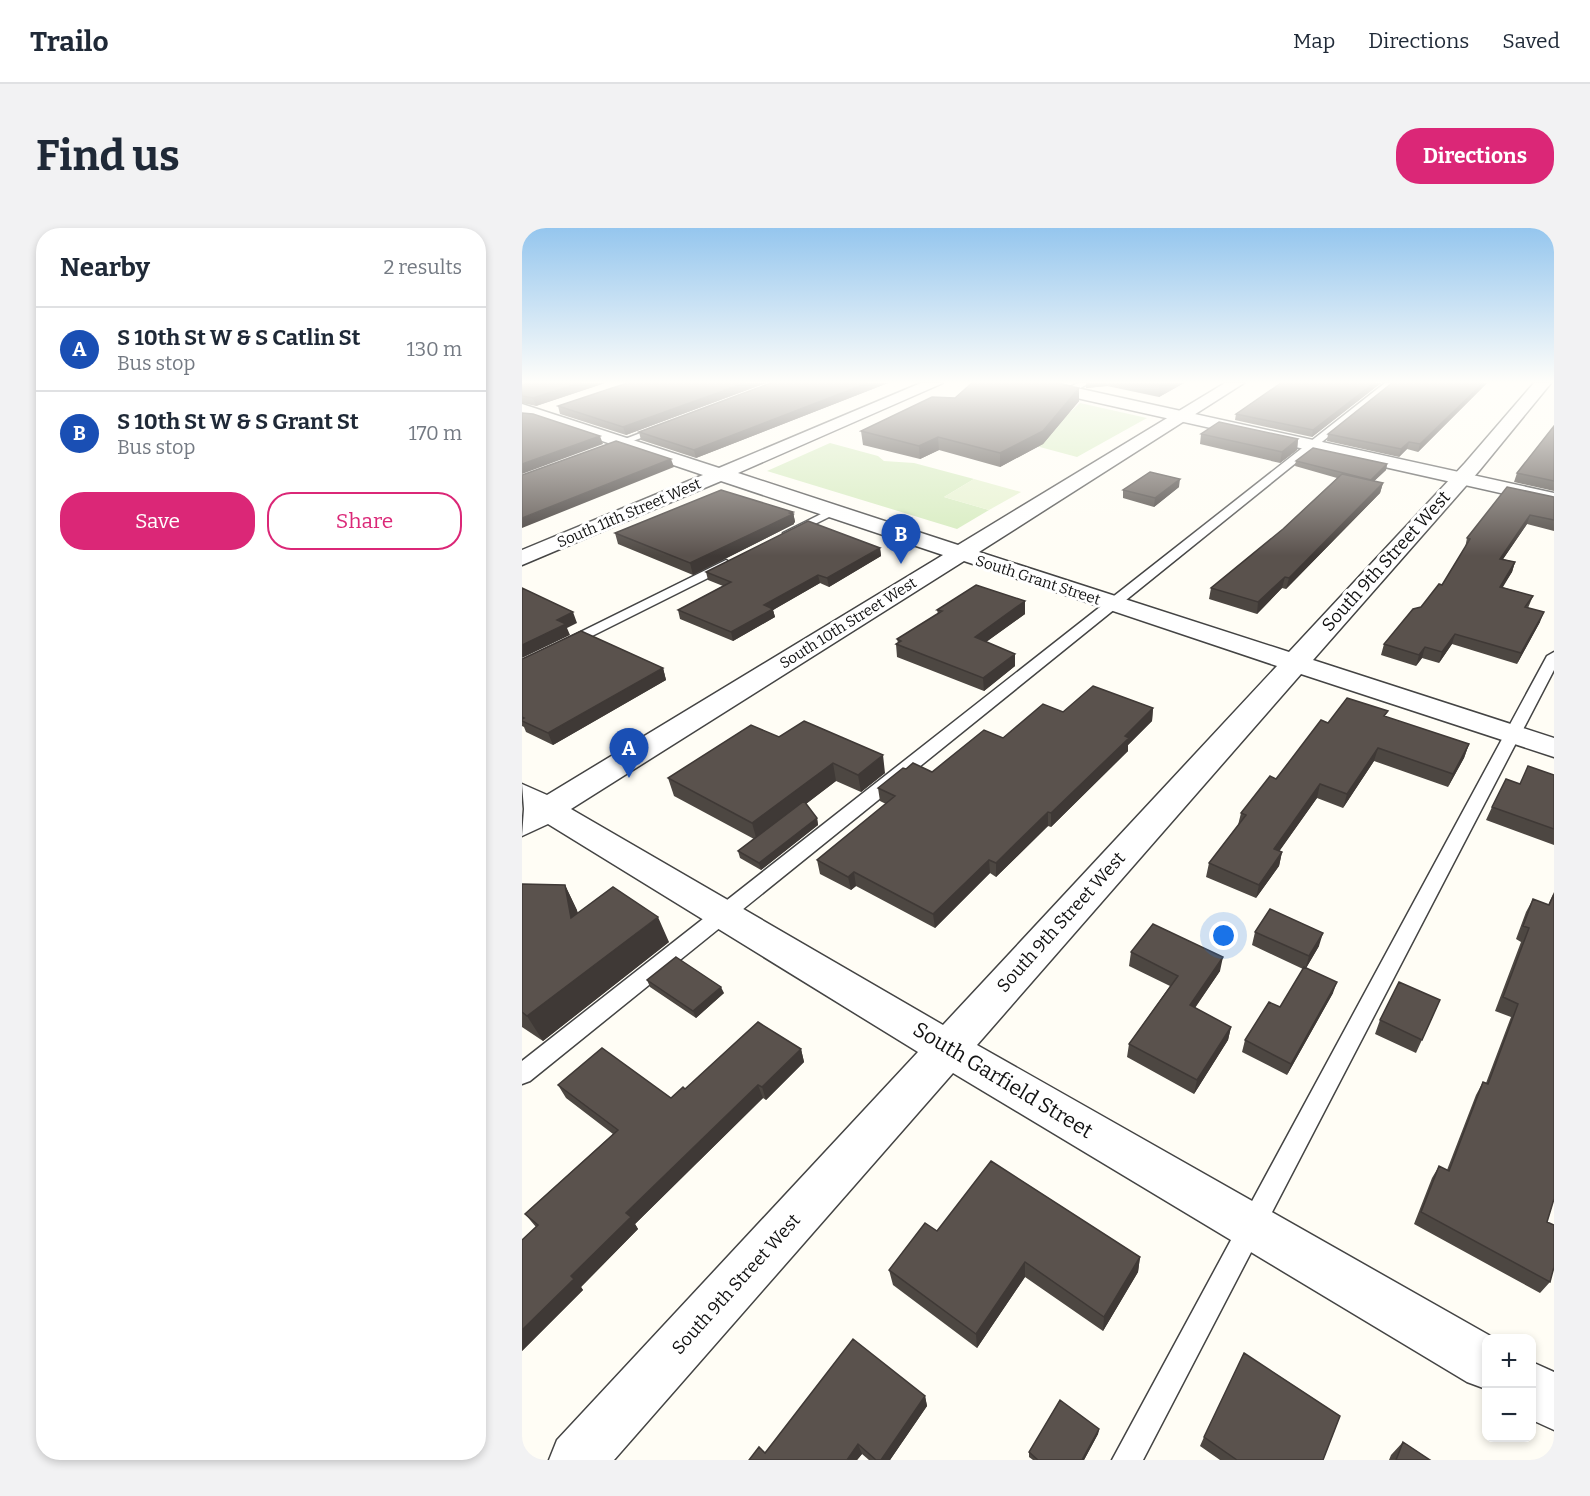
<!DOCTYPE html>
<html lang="en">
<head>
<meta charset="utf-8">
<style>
  :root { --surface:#fff; --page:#f2f2f3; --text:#1f2937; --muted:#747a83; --line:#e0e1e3; --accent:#db2777 }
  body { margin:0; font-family:Bitter,serif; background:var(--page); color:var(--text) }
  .controls { position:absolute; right:18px; bottom:18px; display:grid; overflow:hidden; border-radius:12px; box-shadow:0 3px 9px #0003 }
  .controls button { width:54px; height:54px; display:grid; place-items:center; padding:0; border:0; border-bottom:2px solid var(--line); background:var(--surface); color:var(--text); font:30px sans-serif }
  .you { position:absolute; left:702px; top:708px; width:21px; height:21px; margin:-15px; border:4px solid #fff; border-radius:50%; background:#1a73e8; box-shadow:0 0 0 9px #1a73e833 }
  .badge { display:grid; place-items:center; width:39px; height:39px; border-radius:50%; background:var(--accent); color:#fff; font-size:20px; font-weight:700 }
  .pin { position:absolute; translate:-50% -50px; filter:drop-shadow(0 2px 3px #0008) }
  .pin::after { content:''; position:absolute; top:32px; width:21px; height:18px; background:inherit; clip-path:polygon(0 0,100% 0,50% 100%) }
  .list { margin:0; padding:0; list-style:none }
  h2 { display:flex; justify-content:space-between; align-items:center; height:78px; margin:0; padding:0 24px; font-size:26px }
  h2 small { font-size:20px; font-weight:400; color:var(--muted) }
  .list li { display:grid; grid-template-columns:39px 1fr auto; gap:18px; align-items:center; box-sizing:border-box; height:84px; padding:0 24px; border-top:2px solid var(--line) }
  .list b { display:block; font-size:22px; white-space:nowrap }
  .list p { margin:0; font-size:20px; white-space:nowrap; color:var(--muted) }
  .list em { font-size:20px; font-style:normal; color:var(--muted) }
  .actions { display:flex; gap:12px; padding:18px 24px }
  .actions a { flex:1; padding:14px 0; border:2px solid var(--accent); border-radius:24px; text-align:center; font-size:21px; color:var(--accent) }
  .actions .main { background:var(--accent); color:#fff }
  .map { position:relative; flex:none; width:1032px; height:1232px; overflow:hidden; border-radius:24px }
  header { display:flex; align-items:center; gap:36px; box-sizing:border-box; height:84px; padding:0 30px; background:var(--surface); border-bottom:2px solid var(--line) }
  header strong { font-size:28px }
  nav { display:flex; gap:33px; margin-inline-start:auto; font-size:21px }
  .intro { display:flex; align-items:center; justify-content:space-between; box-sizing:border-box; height:144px; padding:0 36px }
  h1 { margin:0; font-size:42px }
  .button { padding:15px 27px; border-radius:24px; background:var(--accent); color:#fff; font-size:21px; font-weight:700 }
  main { display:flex; gap:36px; padding:0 36px }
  aside { flex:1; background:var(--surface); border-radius:24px; box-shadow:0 3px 9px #0003 }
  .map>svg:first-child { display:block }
  .green { fill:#d5ebbd }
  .pitch { fill:#e6f2cf }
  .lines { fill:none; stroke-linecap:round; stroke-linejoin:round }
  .service-casing { stroke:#444; stroke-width:3 }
  .minor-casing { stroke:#444; stroke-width:3 }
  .tertiary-casing { stroke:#444; stroke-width:3 }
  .service { fill:#fff; fill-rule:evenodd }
  .minor { fill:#fff; fill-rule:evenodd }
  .tertiary { fill:#fff; fill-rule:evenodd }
  .wall { fill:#4d4742 }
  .shaded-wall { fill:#3f3936 }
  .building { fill:#5a524d; stroke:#3f3936; stroke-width:1.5 }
  .labels { text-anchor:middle; stroke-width:6; stroke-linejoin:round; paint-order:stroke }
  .far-street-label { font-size:15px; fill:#111; stroke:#fff }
  .street-label { font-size:18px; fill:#111; stroke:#fff }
  .near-street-label { font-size:21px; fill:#111; stroke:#fff }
</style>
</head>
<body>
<header>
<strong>Trailo</strong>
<nav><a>Map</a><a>Directions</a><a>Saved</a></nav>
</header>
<div class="intro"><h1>Find us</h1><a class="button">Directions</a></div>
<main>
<aside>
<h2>Nearby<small>2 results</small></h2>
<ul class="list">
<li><span class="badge" style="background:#1a4fb4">A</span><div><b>S 10th St W &amp; S Catlin St</b><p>Bus stop</p></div><em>130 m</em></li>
<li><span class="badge" style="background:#1a4fb4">B</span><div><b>S 10th St W &amp; S Grant St</b><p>Bus stop</p></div><em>170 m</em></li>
</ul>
<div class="actions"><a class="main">Save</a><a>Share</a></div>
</aside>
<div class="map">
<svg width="1032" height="1232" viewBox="0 0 1032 1232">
  <rect width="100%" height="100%" fill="#fffdf5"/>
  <path class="green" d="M558,175L625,190L555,229L503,215L543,189Z
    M308,215L356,228L362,233L392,235L452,251L422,269L467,282L435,301L245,243Z"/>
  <path class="pitch" d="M452,251L499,264L467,282L422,269Z"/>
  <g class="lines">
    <g class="service-casing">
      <path id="service" d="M556,155H567L550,165H544V161Z
        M863,155H873L8,853L0,856V833Z
        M137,198L145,200L90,221L82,219Z
        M307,282L317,284L271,307L261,305Z
        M204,332L210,336L208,339L0,443V433Z
        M1032,424V442L621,1232H590L1025,428Z"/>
    </g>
    <g class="minor-casing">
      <path id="minor" d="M399,155H421L216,245L436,317L703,155H722L457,324L767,424L943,235L1012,155H1029L957,243L791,432L1032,510V529L779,446L455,817L972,1110H964V1161L945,1154L431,845L92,1232H27L35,1212L396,824L26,596L0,608L2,581L0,556L25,567L421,327L199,253L0,337V322L181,247L0,186V176L197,240ZM442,333L755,438L421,797L49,581Z
        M1010,1134L1032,1144V1202L1010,1192Z"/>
    </g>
    <g class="tertiary-casing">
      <path id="tertiary" d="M502,155H532L1032,265V277L510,160Z"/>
    </g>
    <use href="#service" class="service"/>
    <use href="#minor" class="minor"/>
    <use href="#tertiary" class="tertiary"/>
  </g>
  <path class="wall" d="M0,155H83L14,178L0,175Z
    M105,155H244L104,207L38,186L36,178Z
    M249,155H366L174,230L119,212L117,204Z
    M564,155H662L637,169L585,158L564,160Z
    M759,155H859L790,209L713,192L714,186Z
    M870,155H965L896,224L885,221L877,229L805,213L806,206Z
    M557,160V173L521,216L478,239L417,222L398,231L341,217L339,203L433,170Z
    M1032,198V263L992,254L995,245Z
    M679,206L776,211L775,222L758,235L678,216Z
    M774,233L865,236L864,242L852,253L861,255L858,265L764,361L760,360L735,386L687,371L689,360L761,301L815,250L773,238Z
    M657,259L632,279L601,270V262Z
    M1032,269V303L1005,296L981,331L993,334L990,344L980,359L1011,368L1006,380L1018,394L995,436L930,416L917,435L900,430L894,438L859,427L862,416L920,357L943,320L945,310Z
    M271,284L273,294L272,295V296L171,347L96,316L93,305Z
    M358,320L359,328L307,359L298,355L251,382L253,389L211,413L158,391L156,382L201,358L186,352L184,344Z
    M415,382L503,386L464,414L493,438L462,463L375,429L374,416L376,415L375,411L416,386Z
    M0,431L141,440L144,452L31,517L4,504L2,499L0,498Z
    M631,480L630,493L606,517V523L529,599L526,598L474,649L468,645L413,700L334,658L329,662L298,646L295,632L364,576L358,573L356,560L384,541L410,544L481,510L541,484Z
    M864,489L947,516L942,530L926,559L852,533L821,580L795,570L757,623L760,624L757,638L734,670L684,649L687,635L716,597L719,585L754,551L806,495Z
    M257,509L363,545L339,564L314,553L284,576L295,590L296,597L239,642L218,630L216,623L232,611L152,568L146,550Z
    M1032,547V617L964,592L970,579L998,556Z
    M0,656L43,657L56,685L147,714L21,813L0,799Z
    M1032,664V971L1025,994L1028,1054L1018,1065L892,996L910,950L917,938L925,942L954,867L961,854L964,855L989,789L973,783L999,714L994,711L1004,684L1011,671L1026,677Z
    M733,704L797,718L784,740L811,765L765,847L720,824L723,812L758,779L781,741L730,717Z
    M609,724L698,743L673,780L709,799L706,812L672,866L605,829L607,816L648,758L607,738Z
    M125,752L202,765L174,790L128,759Z
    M918,772L894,825L853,806L858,792Z
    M279,821L282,834L244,872L241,870L113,996L116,1001L59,1059L61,1062L0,1123L14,999L3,986L91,906L44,870L36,857L149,870L163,861Z
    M415,1003L618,1029L616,1044L581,1103L503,1049L455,1120L371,1057L367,1042Z
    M403,1168L405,1178L368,1232H347L340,1226L335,1232H227L243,1225Z
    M577,1201L576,1206L562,1232H511L507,1229V1224Z
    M682,1209L801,1232H698L678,1218Z
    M881,1214L908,1232H867L869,1227Z"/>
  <path class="shaded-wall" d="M58,155H83L14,178L11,170Z
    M223,155H244L104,207L101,199Z
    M346,155H366L174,230L172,222Z
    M564,155H585V158L564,160Z
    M641,155H662L637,169L638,157Z
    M852,155H859L790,209L791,202Z
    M961,155H965L896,224L898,216Z
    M557,160V173L521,216L478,239V225Z
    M78,208L81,216L0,246V236Z
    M416,209L417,222L398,231L397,218Z
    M776,211L775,222L758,235L760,224Z
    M887,214L885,221L877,229L879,221Z
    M149,231L152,239L0,300V290Z
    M865,236L864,242L847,258L848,253Z
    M658,251L657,259L632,279L633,270Z
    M861,255L858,265L764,361L767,350Z
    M271,284L273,294L272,295V296L171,347L168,335Z
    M1008,287L1005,296L975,340L978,331Z
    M358,320L359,328L307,359L305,350Z
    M993,334L990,344L975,369L978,359Z
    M296,347L298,355L251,382L253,389L211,413L209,404L242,377Z
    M763,349L760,360L735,386L736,374Z
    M503,373V386L453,422V409Z
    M51,384L55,395L45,400L48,407L0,430V417L35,392Z
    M1022,384L1018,394L995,436L999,425Z
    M933,406L930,416L917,435L920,424Z
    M903,419L900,430L894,438L897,427Z
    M493,426V438L462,463L461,450Z
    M141,440L144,452L31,517L26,505Z
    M631,480L630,493L606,517V523L529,599V585L603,508Z
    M947,516L942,530L926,559L931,546Z
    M856,520L852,533L821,580L825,566Z
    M361,527L363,545L339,564L336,547Z
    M311,535L314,553L235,613L230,595Z
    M798,556L795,570L749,635L752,621Z
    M526,584V598L474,649V635Z
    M295,590L296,597L239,642L237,635Z
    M760,624L757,638L734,670L737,657Z
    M467,632L468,645L413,700L411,686Z
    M332,644L334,658L329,662L326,649Z
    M43,657L55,682L61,716L49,690Z
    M136,689L147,714L21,813L5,788Z
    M801,705L797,718L783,742L787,728Z
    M701,729L698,743L665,791L668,777Z
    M815,754L811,765L765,847L769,836Z
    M199,759L202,765L174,790L171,783Z
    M709,799L706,812L672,866L675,852Z
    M279,821L282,834L244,872L240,859Z
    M236,857L241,870L113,996L116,1001L59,1059L61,1062L0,1123V1102L104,985Z
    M618,1029L616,1044L581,1103L582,1089Z
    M503,1034V1049L455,1120L454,1106Z
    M403,1168L405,1178L368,1232H359Z
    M577,1201L576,1206L562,1232H560Z
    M336,1216L340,1226L335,1232H325Z"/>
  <path class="building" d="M0,155H58L11,170L0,168Z
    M105,155H223L101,199L36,178Z
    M249,155H346L172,222L117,204Z
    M450,155H533L557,160L521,203L478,225L416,209L397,218L339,203L410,169L433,170Z
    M759,155H852L791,202L714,186Z
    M870,155H961L898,216L887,214L879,221L806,206Z
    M0,185L11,186L78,208L0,236Z
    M697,194L776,211L760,224L679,206Z
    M1032,198V253L995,245Z
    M94,213L149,231L0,290V247Z
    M791,220L865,236L849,252L774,233Z
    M628,244L658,251L633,270L601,262Z
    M820,246L861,255L767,350L763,349L736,374L689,360L761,301Z
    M985,259L1032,269V292L1008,287L978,331L993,334L978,359L1011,368L1003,379L1022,384L999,425L933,406L920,424L903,419L897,427L862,416L891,381L899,379L917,356L920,357L948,311L945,310Z
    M199,262L271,284L268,285L271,286L168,335L93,305Z
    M286,293L358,320L305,350L296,347L242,377L251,381L209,404L156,382L209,354L184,344Z
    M454,357L503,373L453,409L493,426L461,450L374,416L379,413L375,411L420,383L415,382Z
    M0,360L51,384L35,392L44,396L0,417Z
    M59,403L141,440L26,505L0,493V491L2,490L0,489V431Z
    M571,458L631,480L603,508L607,510L529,585L526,584L474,635L467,632L411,686L332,644L326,649L295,632L373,568L356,560L381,540L384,541L391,535L410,544L462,502L481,510L521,476L541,484Z
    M825,470L866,483L862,488L947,516L931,546L856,520L825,566L798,556L752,621L760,624L737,657L687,635L724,587L719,585L748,548L754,551L799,492L806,495Z
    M282,493L361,527L336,547L311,535L230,595L146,550L229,497L257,509Z
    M1006,538L1032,547V601L970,579L984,551L998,556Z
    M282,573L295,590L237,635L216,623Z
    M0,656L43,657L49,690L91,659L136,689L5,788L0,784Z
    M1032,666V971L1025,994L1032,997V1039L1028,1054L899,984L917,938L927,943L961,854L966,856L996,776L981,769L1007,700L1001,698L1011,671L1027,677Z
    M748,681L801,705L787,728L733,704Z
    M631,696L701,729L668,777L709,799L675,852L607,816L656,748L609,724Z
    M154,729L199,759L171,783L125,752Z
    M782,739L815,754L769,836L723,812L747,774L758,779Z
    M877,754L918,772L900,812L858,792Z
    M236,794L279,821L240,859L236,857L104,985L109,989L49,1048L52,1051L0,1102V1012L16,997L3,986L96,902L36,857L80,820L149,870L161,859L163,861Z
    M469,933L618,1029L582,1089L503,1034L454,1106L367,1042L403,995L415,1003Z
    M331,1111L403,1168L359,1232H354L336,1216L325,1232H227L237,1219L243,1225Z
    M722,1125L818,1188L801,1232H715L682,1209Z
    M538,1172L577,1201L560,1232H516L507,1224Z
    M881,1214L908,1232H874Z"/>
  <linearGradient id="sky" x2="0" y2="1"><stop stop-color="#95c6ee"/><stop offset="0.47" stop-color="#fffefa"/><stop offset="1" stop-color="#fffefa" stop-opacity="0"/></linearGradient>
  <rect width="1032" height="328" fill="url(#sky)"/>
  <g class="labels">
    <g class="far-street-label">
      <text transform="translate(107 285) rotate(-23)" y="5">South 11th Street West</text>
      <text transform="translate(516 352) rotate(18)" y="5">South Grant Street</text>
      <text transform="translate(326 395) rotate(-32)" y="5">South 10th Street West</text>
    </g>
    <g class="street-label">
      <text transform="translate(864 333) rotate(-48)" y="6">South 9th Street West</text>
      <text transform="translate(539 694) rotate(-48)" y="6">South 9th Street West</text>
      <text transform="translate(214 1056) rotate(-48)" y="6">South 9th Street West</text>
    </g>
    <g class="near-street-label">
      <text transform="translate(481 852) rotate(31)" y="7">South Garfield Street</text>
    </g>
  </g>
</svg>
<div class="controls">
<button>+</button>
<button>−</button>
</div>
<div class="you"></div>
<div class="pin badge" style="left:107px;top:550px;background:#1a4fb4">A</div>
<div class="pin badge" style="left:379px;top:336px;background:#1a4fb4">B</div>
</div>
</main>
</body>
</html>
